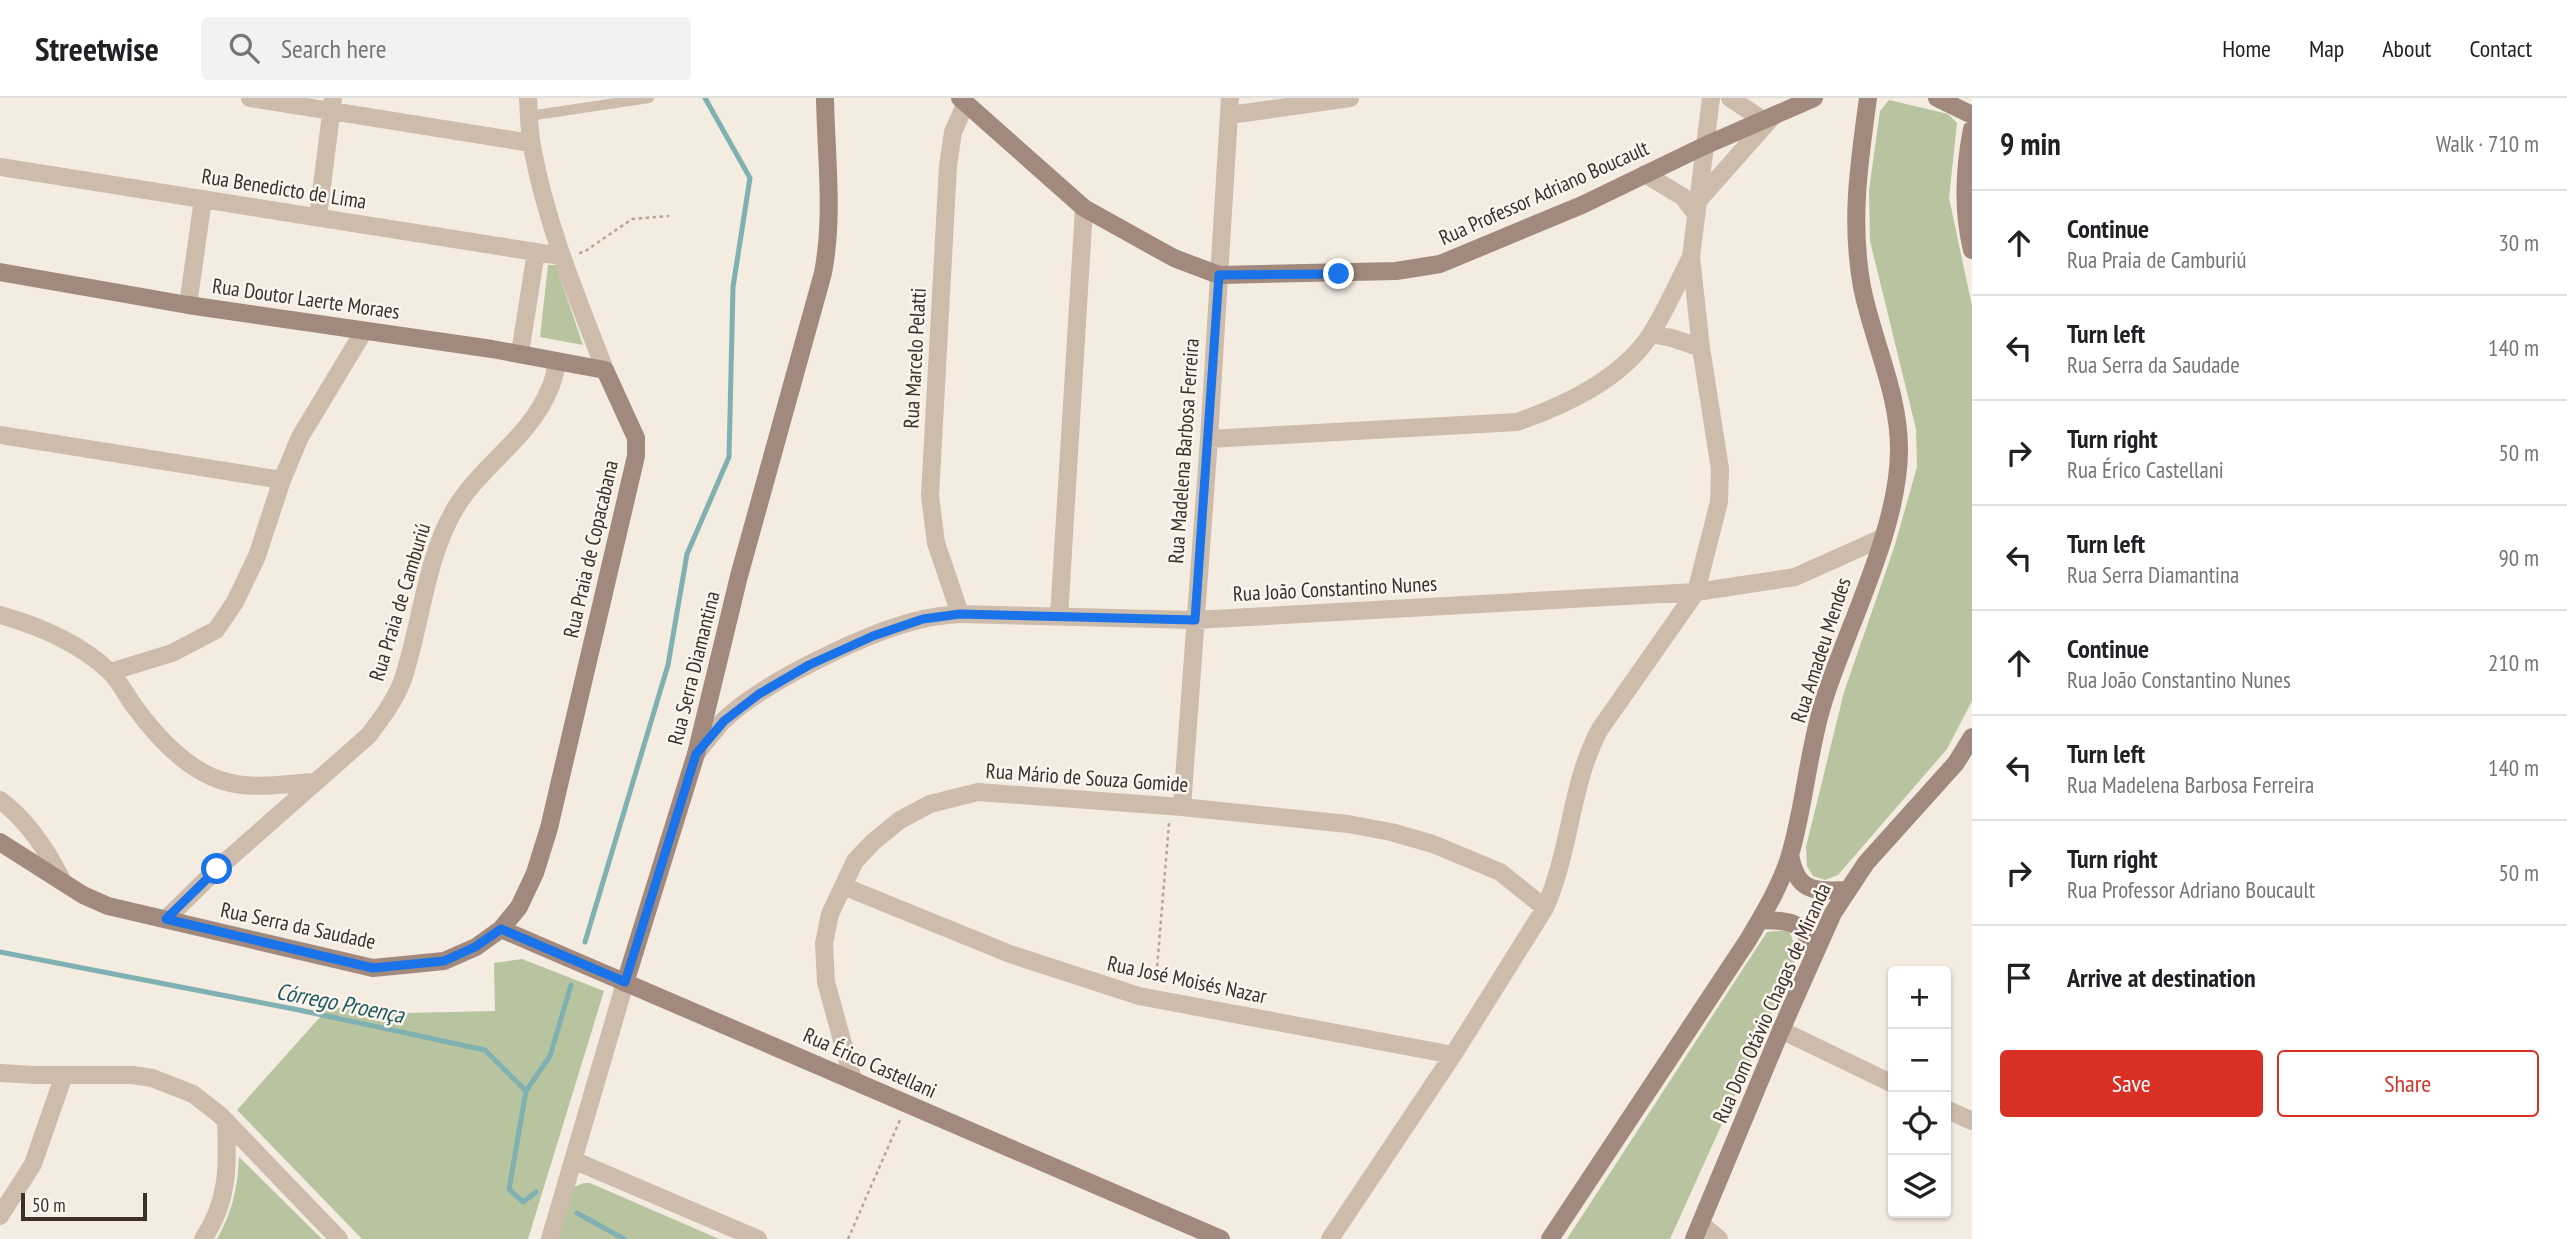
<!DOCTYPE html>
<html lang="en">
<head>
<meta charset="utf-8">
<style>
  :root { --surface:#fff; --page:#f2f2f2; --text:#202124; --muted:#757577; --line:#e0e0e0; --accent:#d93025 }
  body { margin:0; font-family:"PT Sans Narrow",sans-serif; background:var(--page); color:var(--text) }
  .controls { position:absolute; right:21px; bottom:21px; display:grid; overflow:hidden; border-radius:7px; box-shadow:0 2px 5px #0004 }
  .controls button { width:63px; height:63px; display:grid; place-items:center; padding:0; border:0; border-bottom:2px solid var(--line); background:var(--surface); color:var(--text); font:35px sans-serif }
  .scale { position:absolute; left:21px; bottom:18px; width:126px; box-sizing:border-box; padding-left:7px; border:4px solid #3b302b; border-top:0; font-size:19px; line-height:24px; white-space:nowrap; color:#3b302b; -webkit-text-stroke:5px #fbf5ee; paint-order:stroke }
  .stop { position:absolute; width:21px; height:21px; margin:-16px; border:5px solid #1a73e8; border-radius:50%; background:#fff }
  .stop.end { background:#1a73e8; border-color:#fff; box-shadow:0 2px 7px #0008 }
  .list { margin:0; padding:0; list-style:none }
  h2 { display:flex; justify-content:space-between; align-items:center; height:91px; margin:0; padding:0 28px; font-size:30px }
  h2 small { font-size:23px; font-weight:400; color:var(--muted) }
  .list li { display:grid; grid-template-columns:46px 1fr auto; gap:21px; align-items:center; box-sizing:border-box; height:105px; padding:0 28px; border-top:2px solid var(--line) }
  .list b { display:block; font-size:26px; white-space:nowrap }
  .list p { margin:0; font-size:23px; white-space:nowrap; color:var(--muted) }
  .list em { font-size:23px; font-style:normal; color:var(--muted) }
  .actions { display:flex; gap:14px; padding:21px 28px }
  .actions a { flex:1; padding:16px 0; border:2px solid var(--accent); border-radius:7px; text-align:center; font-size:24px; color:var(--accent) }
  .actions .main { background:var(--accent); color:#fff }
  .icon { flex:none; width:38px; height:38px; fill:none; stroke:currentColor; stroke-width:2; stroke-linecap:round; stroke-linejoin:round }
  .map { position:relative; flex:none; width:1972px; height:1141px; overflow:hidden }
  header { display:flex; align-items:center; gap:42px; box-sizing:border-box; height:98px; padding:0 35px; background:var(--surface); border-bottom:2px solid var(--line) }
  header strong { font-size:33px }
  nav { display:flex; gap:38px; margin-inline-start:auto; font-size:24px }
  .search { width:490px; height:63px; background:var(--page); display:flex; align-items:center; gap:18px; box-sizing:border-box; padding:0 24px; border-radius:7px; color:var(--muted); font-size:26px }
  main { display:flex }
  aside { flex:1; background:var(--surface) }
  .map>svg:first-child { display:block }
  .green { fill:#b8c4a0 }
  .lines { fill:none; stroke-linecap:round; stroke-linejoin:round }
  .stream { stroke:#7fb0b2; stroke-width:5 }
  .path { stroke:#b9a596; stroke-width:2.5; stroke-dasharray:3.5 3.5; stroke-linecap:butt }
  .lane { stroke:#cdbbac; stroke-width:10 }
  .street { stroke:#cdbbac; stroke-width:18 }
  .secondary { stroke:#a18a7d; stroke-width:18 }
  .route { stroke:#1a73e8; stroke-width:9 }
  .labels { text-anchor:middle; stroke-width:5; stroke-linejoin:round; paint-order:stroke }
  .street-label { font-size:21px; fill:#3b302b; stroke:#fbf5ee }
  .water-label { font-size:23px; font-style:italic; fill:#1f5a5e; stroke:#fbf5ee }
</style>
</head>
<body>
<header>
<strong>Streetwise</strong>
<div class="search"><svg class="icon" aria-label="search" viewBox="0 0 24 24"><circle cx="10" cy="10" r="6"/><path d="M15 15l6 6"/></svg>Search here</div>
<nav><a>Home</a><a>Map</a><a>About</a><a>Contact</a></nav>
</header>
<main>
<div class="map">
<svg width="1972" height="1141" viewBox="0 0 1972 1141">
  <rect width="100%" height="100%" fill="#f4ebe1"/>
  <path class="green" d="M1889,2L1948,16L1957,25L1949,100L1972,208V603L1947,651L1838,777L1825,782L1813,778L1807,768L1806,749L1844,594L1894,450L1917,369L1916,331L1870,143L1869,92L1880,13Z
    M548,167H556L583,247L540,239Z
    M1789,832L1798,857L1670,1141H1567L1767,834Z
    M522,861L604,893L528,1141H362L237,1012L329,909L406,915L495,913L494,865Z
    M239,1059L322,1141H217C232,1115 238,1089 239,1059Z
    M584,1085H590L719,1141H556L574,1089Z"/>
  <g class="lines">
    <path class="stream" d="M585,844L668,567L687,456L729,359L733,189L750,80L705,0
      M0,854L299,912L485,952L526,993L509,1091L523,1104L536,1094
      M526,993L550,958L571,887
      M577,1115L624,1141"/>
    <path class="path" d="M579,155L584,154L632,121L669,118
      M1156,882L1169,725
      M848,1141L900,1022"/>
    <path class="lane" d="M529,18L649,0"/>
    <path class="street" d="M250,0L531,45
      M528,0C529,16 529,33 532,48C546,126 577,199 605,272
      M1730,0L1763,22
      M1230,17L1350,0
      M0,69L561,158
      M1645,76L1683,99L1696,116
      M1697,104L1773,18
      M318,119L333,0
      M188,207L203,101
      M1651,236L1672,240L1701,250
      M520,255L536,154
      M0,337L282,382
      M1209,341L1517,324C1566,307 1622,281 1651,236C1666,212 1678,184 1691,159
      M960,516L936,445L930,398L948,68L953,34L966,5
      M0,517C39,528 79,545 109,573C119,582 126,597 134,608C156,638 186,672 223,683C252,692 284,686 314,684
      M1059,519L1084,110
      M110,574L172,555L216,532L235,504L257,458L282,382L300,339L364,233
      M696,656C705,645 714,633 723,623C763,584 869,533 923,521C935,518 948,517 960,516L1195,522L1696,494L1795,479L1882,440
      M0,702C27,722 47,752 62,782
      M1182,709L1209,341L1230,0
      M843,788L1010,856L1139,898L1453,957
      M166,821L217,771L368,638C381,621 394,604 402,584C421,529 425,461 455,411C481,367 531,339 550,290C554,282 555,273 557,265
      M1781,932L1893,986
      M0,975L36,977H132L152,980L193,996L220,1017L339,1141
      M853,982L826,884L824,845L830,816L855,763L873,744L900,722L930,706L978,694L1182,709L1348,726L1391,734L1433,746L1500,774L1545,810
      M1946,1011L1972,1023
      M573,1062L758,1141
      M0,1118L33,1066L64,977
      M1702,1127L1719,1141
      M203,1141C229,1103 228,1066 226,1023
      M550,1141L625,885
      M1330,1141L1453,957L1545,810C1571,752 1570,686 1600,631L1696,494L1719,404L1720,371L1701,250L1691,159L1711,0"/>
    <path class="secondary" d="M960,0L1084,110L1174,160L1219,177L1396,173L1440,166L1582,107L1704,48L1814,0
      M1937,0L1972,17
      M1972,31C1964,72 1962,111 1972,152
      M0,174L188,207L492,251L605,272L636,340V358L549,730L535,775L519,809L501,831L476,849L444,863L373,870L108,808L83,797L0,744
      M1790,756C1796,793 1813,794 1846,792
      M1760,822C1793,823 1804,823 1815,856
      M501,831L1221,1141
      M625,885L696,656L739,478L823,175C834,117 826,58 825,0
      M1550,1141L1748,842C1764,815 1781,787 1790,757C1805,706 1808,652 1824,602C1848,527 1898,432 1899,354C1900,297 1873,244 1862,189C1850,122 1859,67 1868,0
      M1694,1141L1781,932L1833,815L1866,765L1956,665L1972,639"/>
  </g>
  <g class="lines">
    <path class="route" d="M217,771L166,821L373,870L444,863L475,849L501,831L625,884L696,656L724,623L759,596L809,567L873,538L923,521L960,516L1195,522L1219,177L1339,176"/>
  </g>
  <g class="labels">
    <g class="street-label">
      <text transform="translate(284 91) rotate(9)" y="7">Rua Benedicto de Lima</text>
      <text transform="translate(1544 95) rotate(-24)" y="7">Rua Professor Adriano Boucault</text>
      <text transform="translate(306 201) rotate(8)" y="7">Rua Doutor Laerte Moraes</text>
      <text transform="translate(915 260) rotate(-87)" y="7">Rua Marcelo Pelatti</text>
      <text transform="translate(1184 353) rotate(-86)" y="7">Rua Madelena Barbosa Ferreira</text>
      <text transform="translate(591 451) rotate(-77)" y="7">Rua Praia de Copacabana</text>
      <text transform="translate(1335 491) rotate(-3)" y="7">Rua João Constantino Nunes</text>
      <text transform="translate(400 504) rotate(-73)" y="7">Rua Praia de Camburiú</text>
      <text transform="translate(1821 552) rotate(-72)" y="7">Rua Amadeu Mendes</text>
      <text transform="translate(694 570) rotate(-76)" y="7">Rua Serra Diamantina</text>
      <text transform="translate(1087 680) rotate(4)" y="7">Rua Mário de Souza Gomide</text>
      <text transform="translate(298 828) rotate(12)" y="7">Rua Serra da Saudade</text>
      <text transform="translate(1187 882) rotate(12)" y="7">Rua José Moisés Nazar</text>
      <text transform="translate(1772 905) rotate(-66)" y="7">Rua Dom Otávio Chagas de Miranda</text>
      <text transform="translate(870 965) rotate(24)" y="7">Rua Érico Castellani</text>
    </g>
    <g class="water-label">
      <text transform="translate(340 905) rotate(11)" y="8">Córrego Proença</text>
    </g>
  </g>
</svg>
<div class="controls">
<button>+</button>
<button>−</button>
<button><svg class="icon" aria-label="locate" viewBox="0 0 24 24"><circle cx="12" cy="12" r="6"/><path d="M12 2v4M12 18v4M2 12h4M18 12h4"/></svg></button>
<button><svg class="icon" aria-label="layers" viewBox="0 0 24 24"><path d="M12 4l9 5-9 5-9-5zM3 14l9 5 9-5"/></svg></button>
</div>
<div class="scale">50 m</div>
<div class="stop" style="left:217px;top:771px"></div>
<div class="stop end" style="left:1339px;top:176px"></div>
</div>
<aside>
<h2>9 min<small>Walk · 710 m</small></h2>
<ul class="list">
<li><svg class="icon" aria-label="ahead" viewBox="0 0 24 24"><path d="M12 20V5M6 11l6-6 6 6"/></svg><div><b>Continue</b><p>Rua Praia de Camburiú</p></div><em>30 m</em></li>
<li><svg class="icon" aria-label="left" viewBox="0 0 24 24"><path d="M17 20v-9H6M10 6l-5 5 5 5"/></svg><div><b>Turn left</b><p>Rua Serra da Saudade</p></div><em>140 m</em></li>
<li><svg class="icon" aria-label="right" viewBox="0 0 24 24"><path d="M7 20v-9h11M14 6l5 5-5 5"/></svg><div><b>Turn right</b><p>Rua Érico Castellani</p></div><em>50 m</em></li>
<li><svg class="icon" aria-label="left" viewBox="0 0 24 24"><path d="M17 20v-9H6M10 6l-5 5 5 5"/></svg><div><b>Turn left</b><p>Rua Serra Diamantina</p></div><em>90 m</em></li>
<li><svg class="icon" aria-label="ahead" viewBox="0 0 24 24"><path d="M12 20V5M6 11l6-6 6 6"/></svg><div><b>Continue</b><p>Rua João Constantino Nunes</p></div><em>210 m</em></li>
<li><svg class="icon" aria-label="left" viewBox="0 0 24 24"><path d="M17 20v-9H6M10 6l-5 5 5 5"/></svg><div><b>Turn left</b><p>Rua Madelena Barbosa Ferreira</p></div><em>140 m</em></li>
<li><svg class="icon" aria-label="right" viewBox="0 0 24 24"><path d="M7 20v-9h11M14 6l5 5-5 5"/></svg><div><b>Turn right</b><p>Rua Professor Adriano Boucault</p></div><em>50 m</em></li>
<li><svg class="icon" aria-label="arrive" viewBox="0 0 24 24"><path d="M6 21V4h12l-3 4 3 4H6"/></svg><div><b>Arrive at destination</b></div></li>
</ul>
<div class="actions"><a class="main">Save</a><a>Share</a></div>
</aside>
</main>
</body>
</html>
